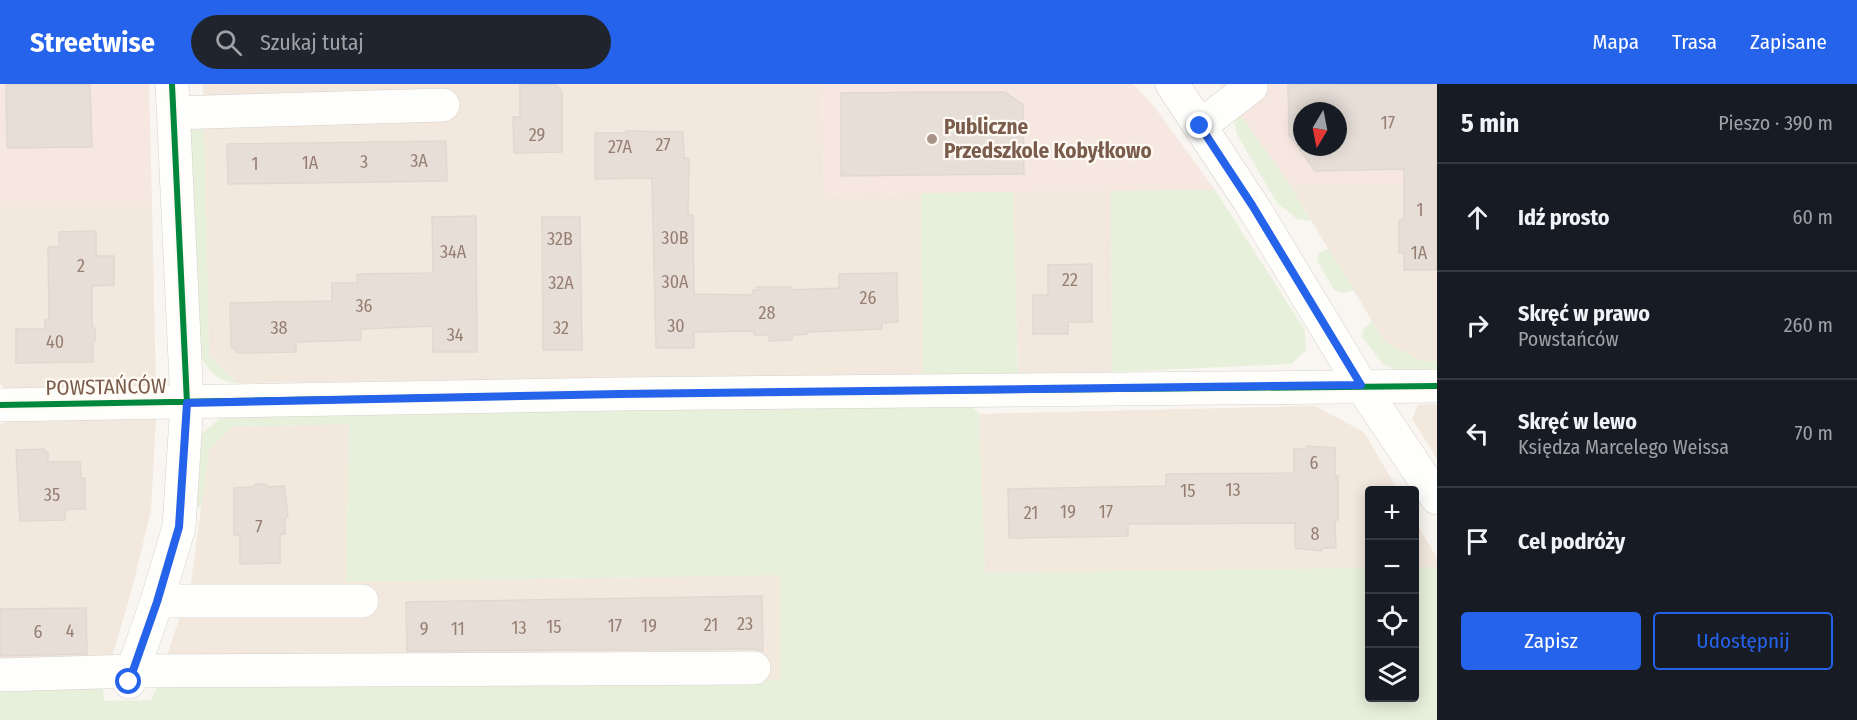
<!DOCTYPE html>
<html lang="pl">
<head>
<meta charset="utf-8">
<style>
  :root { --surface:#171b24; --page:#20242c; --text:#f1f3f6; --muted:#9ea1a6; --line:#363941; --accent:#2563eb }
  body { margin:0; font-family:"Fira Sans Condensed",sans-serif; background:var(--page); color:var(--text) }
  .controls { position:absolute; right:18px; bottom:18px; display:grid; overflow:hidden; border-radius:6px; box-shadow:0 3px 15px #0003 }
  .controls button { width:54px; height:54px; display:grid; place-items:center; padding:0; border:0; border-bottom:2px solid var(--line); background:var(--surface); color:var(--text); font:30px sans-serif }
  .compass { position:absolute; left:1293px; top:18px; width:54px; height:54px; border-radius:50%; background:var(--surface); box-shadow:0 3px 15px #0003; rotate:190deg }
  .stop { position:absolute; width:18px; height:18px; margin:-14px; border:4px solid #2563eb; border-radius:50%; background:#fff }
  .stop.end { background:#2563eb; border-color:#fff; box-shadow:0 2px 6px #0008 }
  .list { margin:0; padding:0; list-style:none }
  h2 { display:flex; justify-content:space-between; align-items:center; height:78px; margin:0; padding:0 24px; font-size:26px }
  h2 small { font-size:20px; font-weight:400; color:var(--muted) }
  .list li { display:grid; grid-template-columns:39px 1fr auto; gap:18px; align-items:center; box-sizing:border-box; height:108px; padding:0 24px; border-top:2px solid var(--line) }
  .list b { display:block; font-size:22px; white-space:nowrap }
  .list p { margin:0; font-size:20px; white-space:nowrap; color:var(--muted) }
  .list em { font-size:20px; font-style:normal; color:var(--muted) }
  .actions { display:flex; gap:12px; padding:18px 24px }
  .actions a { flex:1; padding:14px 0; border:2px solid var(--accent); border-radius:6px; text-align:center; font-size:21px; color:var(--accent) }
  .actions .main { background:var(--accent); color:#fff }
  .icon { flex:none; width:33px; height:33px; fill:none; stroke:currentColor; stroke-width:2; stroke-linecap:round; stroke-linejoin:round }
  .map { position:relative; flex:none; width:1437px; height:636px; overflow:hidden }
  header { display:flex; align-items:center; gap:36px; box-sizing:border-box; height:84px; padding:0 30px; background:var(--accent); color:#fff }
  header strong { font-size:28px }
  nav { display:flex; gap:33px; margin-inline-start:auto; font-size:21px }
  .search { width:420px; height:54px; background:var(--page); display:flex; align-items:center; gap:15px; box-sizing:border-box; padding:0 21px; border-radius:33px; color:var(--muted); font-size:22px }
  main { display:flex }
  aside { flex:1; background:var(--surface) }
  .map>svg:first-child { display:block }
  .residential { fill:#f2e8de }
  .commercial { fill:#f6e8e1; fill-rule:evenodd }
  .green { fill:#e7f0db }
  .building { fill:#e6ded7; stroke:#e2d8d2; stroke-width:1.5; fill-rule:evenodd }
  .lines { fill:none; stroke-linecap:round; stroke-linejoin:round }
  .minor-casing { stroke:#d7d1cb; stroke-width:34 }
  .minor { stroke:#fefefd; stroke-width:33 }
  .cycleway-casing { stroke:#fffaf3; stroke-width:10 }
  .cycleway { stroke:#00873e; stroke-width:6 }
  .route { stroke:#2563eb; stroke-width:8 }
  .poi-dot { fill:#a69286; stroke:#fffaf3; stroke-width:2 }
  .labels { text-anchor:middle; stroke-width:4.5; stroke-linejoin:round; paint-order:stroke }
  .number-label { font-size:18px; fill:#977e72 }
  .poi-label { font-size:21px; font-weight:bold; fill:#7a5c4d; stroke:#fffaf3; text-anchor:start }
  .street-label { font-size:21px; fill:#7a5c4d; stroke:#fffaf3 }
</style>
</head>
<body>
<header>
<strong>Streetwise</strong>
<div class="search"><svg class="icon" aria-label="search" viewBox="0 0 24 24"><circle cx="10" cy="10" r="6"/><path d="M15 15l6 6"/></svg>Szukaj tutaj</div>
<nav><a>Mapa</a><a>Trasa</a><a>Zapisane</a></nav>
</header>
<main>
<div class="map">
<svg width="1437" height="636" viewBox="0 0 1437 636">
  <rect width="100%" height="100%" fill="#f9f5f0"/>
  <path class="residential" d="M203,0H822L824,111L921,109L923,291L237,299L209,271Z
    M1289,100L1437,101V277H1422L1385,258Z
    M1111,107L1112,288L1018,289L1013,108Z
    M152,121L156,306L9,308L0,300V122Z
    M1437,320V375L1412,335L1418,321Z
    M1315,322L1364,348L1398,406H1370L1369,484L985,489L979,330Z
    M156,334L151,426L132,505L103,604L0,606V341L5,337Z
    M349,340L346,498L780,491L781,597L157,603L191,498L209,366L232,343Z
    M1414,435L1437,474V483L1415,484Z"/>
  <path class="commercial" d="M0,0H149L152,121L0,122Z
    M822,0H1133L1153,21L1215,106L922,109L824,111Z
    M1219,0H1437V101L1289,100ZM1302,27H1338V63H1302Z"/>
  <path class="green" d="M1236,25L1289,100L1311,137L1297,135L1277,119L1237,50L1234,33Z
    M204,34L209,271L237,299C219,298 207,287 200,270L186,45Z
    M1215,106L1305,246L1306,266L1291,280L1112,288L1111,107Z
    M1013,108L1018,289L923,291L921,109Z
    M1329,165L1354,206L1343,209L1334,206L1317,176L1319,169Z
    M1372,237L1385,258L1422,277H1437V291L1399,288L1383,280L1362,253L1364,244Z
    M966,316L979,330L985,489L1369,484L1370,614H1414L1415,484L1437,483V636H0V606L103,604L104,617L151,616L157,603L780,596V491L346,498L349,340L232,343L209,366L202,423L193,422L201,350L222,333Z"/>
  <path class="building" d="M6,0H90L92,63L7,64Z
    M520,0H555L562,7V68L514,69L513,33H520Z
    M1288,0H1437V186H1404V169H1399V136L1404,135V85L1315,87L1289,51ZM1302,27H1338V63H1302Z
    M938,8H1005L1023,21L1024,90L841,92V9Z
    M626,47L683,48L684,74H689L688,131H693L694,210L753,211V206H758L757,203H791V206L839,204V190L897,189L898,238L882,239V245L807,248V250L792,251V256L769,257V251H754V247L694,248V264H656L652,94L595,95V49H626Z
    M446,57L447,97L228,100L227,60Z
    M476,132L477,268H433V242L361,245V256L296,258V268L238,269L231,262L230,219L332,217V199H357V190L433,189L432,133Z
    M542,133H580L582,266H543Z
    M96,147V172H114V201L92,202V242L95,245V257L93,259V278L16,279V245H45V236H49L48,163H59V148Z
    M1092,180V238H1068V250H1033V211H1048V181Z
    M1308,362L1335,364V392H1338V436H1335L1336,464H1323L1321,467L1295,464V439L1128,440V452L1009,454L1008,405L1166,402V390L1294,389V365H1306Z
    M45,365V368H48V378H80L81,394H85V425H66L65,436L20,437L16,366Z
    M256,400H265L269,403L284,402L288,432L285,435V450L280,451V479L240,480V451H234V404L253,403Z
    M762,512L763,567L754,565L407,567L406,518Z
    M86,524L87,570L0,572V525Z"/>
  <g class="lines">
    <g class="minor-casing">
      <path id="minor" d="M1172,0L1252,121L1361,301L1437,414
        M173,29L443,21
        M1200,42L1251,3V0
        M0,321L619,310L1437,302
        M157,517H362
        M0,591L133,587L754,584
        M129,598L157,517L179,443L187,319L172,0"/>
    </g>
    <use href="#minor" class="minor"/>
    <g class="cycleway-casing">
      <path id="cycleway" d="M0,321L619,310L1437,302
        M129,598L157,517L179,443L187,319L172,0"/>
    </g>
    <use href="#cycleway" class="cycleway"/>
  </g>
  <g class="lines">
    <path class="route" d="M129,598L157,518L179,443L187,319L619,310L1361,301L1252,121L1200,42"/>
  </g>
  <circle class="poi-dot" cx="932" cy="55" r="6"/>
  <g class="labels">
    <g class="number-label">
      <text x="1388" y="45">17</text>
      <text x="537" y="57">29</text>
      <text x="663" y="67">27</text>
      <text x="620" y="69">27A</text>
      <text x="419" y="83">3A</text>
      <text x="364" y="84">3</text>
      <text x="310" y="85">1A</text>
      <text x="255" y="86">1</text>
      <text x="1420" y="132">1</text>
      <text x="675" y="160">30B</text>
      <text x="560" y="161">32B</text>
      <text x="453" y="174">34A</text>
      <text x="1419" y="175">1A</text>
      <text x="81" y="188">2</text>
      <text x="1070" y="202">22</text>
      <text x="675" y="204">30A</text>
      <text x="561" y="205">32A</text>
      <text x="868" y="220">26</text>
      <text x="364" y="228">36</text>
      <text x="767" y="235">28</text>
      <text x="676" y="248">30</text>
      <text x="279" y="250">38</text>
      <text x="561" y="250">32</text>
      <text x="455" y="257">34</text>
      <text x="55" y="264">40</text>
      <text x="1314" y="385">6</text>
      <text x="1233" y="412">13</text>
      <text x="1188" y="413">15</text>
      <text x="52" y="417">35</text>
      <text x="1068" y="434">19</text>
      <text x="1106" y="434">17</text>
      <text x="1031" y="435">21</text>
      <text x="259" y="449">7</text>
      <text x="1315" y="456">8</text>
      <text x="745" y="546">23</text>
      <text x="711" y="547">21</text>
      <text x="615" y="548">17</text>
      <text x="649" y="548">19</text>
      <text x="554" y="549">15</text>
      <text x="519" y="550">13</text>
      <text x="424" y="551">9</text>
      <text x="458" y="551">11</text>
      <text x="70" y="553">4</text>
      <text x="38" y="554">6</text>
    </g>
    <g class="poi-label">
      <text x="944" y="50">Publiczne<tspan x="944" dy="24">Przedszkole Kobyłkowo</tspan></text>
    </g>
    <g class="street-label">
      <text transform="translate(106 303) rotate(-1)" y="7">POWSTAŃCÓW</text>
    </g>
  </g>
</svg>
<div class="controls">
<button>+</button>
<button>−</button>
<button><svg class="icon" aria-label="locate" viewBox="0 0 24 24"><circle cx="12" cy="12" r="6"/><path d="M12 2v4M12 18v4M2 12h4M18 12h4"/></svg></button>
<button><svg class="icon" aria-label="layers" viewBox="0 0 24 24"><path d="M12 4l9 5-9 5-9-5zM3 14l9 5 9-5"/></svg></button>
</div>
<svg class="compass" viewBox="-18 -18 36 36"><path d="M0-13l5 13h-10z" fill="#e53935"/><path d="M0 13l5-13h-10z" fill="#9ea1a6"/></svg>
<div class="stop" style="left:129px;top:598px"></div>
<div class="stop end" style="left:1200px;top:42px"></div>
</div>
<aside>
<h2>5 min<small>Pieszo · 390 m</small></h2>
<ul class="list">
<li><svg class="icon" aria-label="ahead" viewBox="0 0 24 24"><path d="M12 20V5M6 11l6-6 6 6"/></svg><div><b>Idź prosto</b></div><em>60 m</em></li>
<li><svg class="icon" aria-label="right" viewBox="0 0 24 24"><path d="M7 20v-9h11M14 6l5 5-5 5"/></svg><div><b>Skręć w prawo</b><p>Powstańców</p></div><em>260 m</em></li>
<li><svg class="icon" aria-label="left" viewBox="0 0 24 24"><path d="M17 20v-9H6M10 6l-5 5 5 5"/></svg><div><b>Skręć w lewo</b><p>Księdza Marcelego Weissa</p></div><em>70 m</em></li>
<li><svg class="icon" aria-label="arrive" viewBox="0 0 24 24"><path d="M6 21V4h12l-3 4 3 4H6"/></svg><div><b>Cel podróży</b></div></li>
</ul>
<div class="actions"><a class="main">Zapisz</a><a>Udostępnij</a></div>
</aside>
</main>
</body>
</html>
